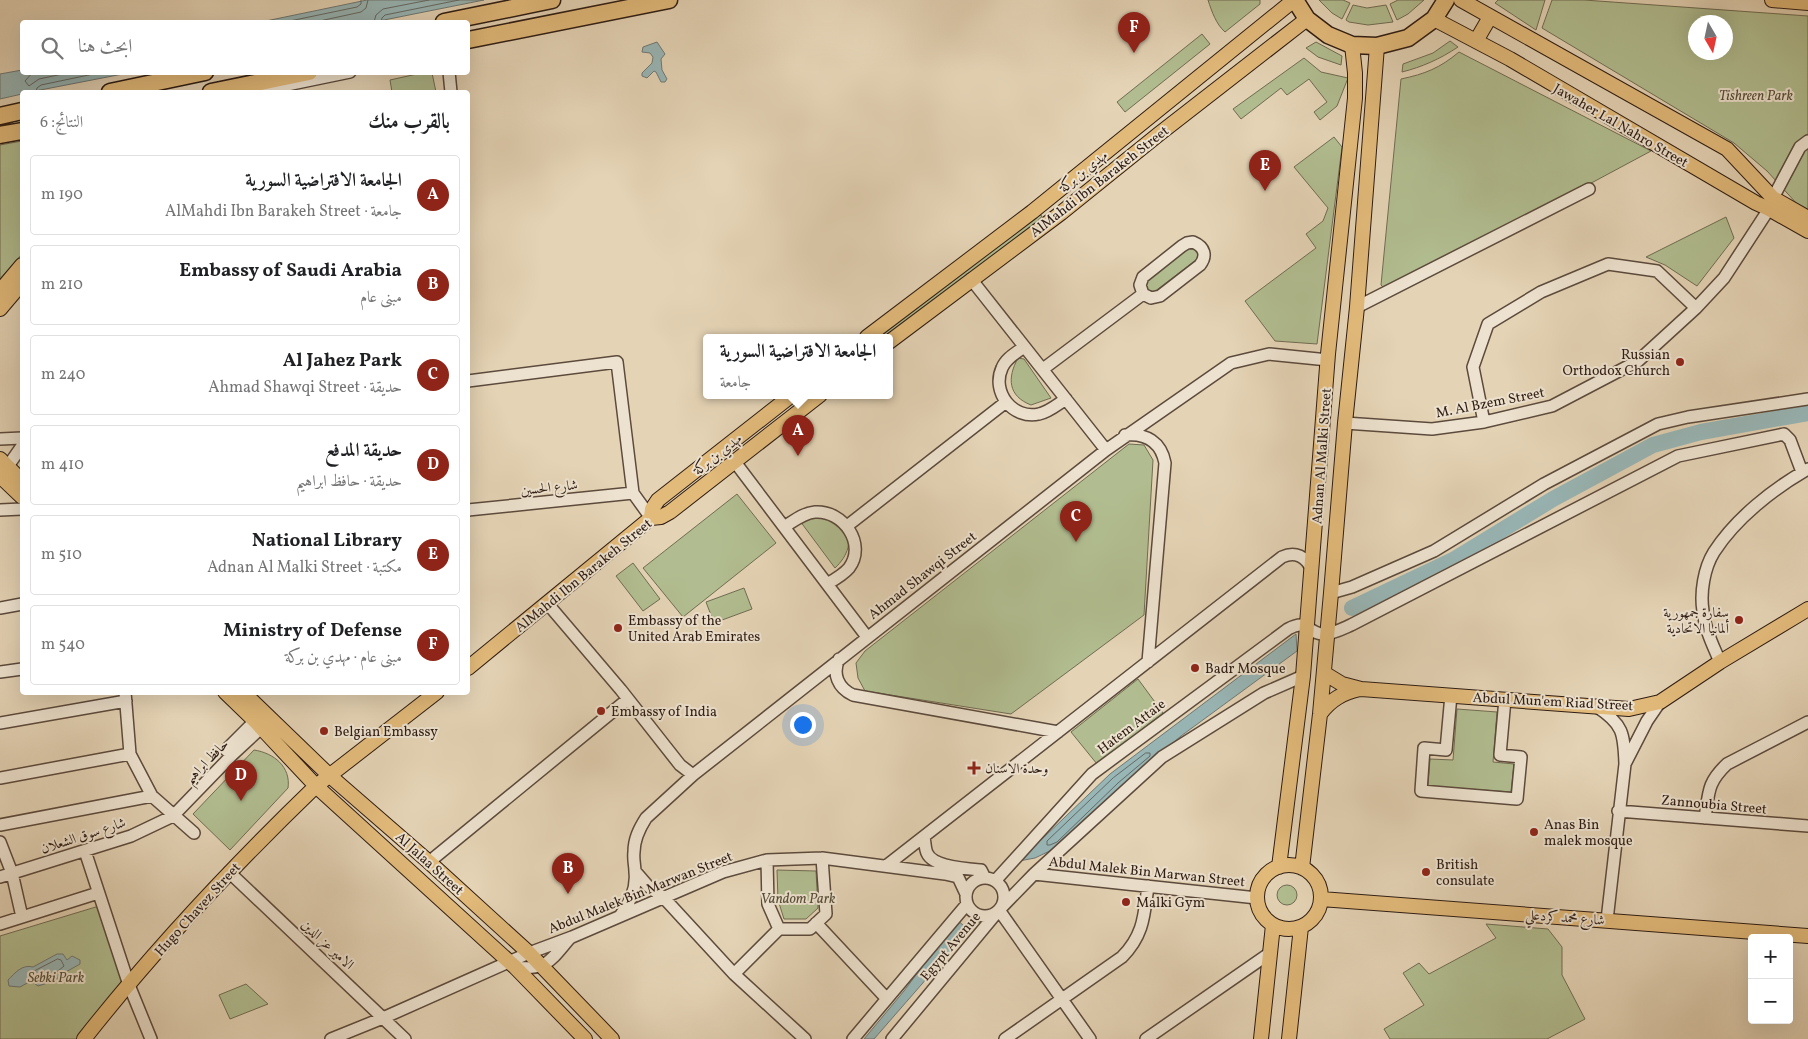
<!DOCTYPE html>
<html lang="ar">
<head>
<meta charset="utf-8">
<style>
  :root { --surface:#fff; --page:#f6f6f6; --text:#202124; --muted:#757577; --line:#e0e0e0; --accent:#8f2418 }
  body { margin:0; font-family:Vollkorn,Amiri,serif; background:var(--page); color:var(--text); direction:rtl }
  .controls { position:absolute; right:15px; bottom:15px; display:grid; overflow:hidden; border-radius:5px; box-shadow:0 5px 20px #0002 }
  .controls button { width:45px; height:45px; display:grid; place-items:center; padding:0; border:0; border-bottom:1px solid var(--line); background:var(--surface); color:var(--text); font:25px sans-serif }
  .compass { position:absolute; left:1688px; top:15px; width:45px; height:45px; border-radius:50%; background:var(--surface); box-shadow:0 5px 20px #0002; rotate:171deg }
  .you { position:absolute; left:802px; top:724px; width:18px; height:18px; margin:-12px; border:4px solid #fff; border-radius:50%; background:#1a73e8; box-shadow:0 0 0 8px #1a73e833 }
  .badge { display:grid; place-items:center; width:32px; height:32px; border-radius:50%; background:var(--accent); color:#fff; font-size:16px; font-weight:700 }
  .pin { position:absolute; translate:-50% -41px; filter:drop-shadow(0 1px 2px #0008) }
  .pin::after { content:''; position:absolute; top:26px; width:18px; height:15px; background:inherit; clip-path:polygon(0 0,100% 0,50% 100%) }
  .popup { position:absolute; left:703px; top:334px; width:190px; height:65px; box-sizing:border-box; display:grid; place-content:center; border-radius:5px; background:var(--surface); filter:drop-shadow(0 1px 4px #0005); font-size:16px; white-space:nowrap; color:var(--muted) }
  .popup b { font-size:19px; color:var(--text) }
  .popup::after { content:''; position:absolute; left:50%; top:100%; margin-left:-10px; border:10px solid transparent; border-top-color:var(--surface) }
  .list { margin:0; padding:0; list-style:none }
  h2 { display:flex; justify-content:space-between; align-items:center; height:65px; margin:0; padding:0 20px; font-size:21px }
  h2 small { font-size:16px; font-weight:400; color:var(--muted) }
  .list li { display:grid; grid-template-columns:32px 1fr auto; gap:15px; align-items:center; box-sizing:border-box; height:80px; margin:0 10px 10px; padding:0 10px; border:1px solid var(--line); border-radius:5px }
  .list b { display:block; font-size:19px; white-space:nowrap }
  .list p { margin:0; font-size:16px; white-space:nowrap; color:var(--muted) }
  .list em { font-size:16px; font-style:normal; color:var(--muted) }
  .icon { flex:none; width:28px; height:28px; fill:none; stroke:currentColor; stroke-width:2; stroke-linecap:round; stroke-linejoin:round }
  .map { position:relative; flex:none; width:1808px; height:1039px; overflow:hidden; direction:ltr }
  .search { position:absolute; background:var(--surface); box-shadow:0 5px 20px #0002; left:20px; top:20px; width:450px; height:55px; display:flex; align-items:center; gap:12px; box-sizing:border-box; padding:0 18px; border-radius:5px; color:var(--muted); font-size:19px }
  .panel { position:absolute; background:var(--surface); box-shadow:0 5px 20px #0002; left:20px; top:90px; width:450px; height:605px; border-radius:5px; direction:rtl }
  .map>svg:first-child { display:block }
  .green { fill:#b1bd90; stroke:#706c52; fill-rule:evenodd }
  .water { fill:#98b6b6; stroke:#6e7875 }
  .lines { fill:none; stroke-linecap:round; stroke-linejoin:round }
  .shore { stroke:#636964; stroke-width:1 }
  .river { stroke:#98b6b6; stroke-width:16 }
  .minor-casing { stroke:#5c4a3c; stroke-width:14 }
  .major-casing { stroke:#2e1c13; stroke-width:16 }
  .highway-casing { stroke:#2e1c13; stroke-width:19 }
  .minor { stroke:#ede2cf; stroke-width:11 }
  .major { stroke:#e2ba7a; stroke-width:14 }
  .highway { stroke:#e2ba7a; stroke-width:16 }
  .poi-dot { fill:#8f2418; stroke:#ede2cf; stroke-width:2 }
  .labels { text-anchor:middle; stroke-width:4; stroke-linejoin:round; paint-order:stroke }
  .park-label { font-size:14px; font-style:italic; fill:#554c38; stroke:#ede2cf }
  .street-label { font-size:14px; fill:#2e1c13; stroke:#ede2cf }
  .poi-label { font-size:14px; fill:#2e1c13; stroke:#ede2cf; text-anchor:start }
</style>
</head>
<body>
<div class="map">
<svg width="1808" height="1039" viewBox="0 0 1808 1039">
  <rect width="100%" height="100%" fill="#e4d3b5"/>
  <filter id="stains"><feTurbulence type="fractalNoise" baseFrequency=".004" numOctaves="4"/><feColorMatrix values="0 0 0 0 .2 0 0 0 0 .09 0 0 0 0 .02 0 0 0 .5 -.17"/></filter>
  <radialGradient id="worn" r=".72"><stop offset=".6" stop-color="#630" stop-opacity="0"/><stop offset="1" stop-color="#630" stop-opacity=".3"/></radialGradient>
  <path class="green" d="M1208,0H1260V4L1225,32C1216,24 1212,12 1208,0Z
    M1319,0H1343L1350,3L1342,19L1332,13Z
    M1398,0H1424L1408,14L1397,20L1390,4Z
    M1498,0H1545L1536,30L1495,3Z
    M1552,0H1584L1808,16V210L1798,205L1767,171L1734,143L1542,28ZM1696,22H1726V52H1696Z
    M1353,5L1367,8L1386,5L1393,22L1368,25L1349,22L1346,20Z
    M1202,34L1210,44L1125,112L1117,102Z
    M1450,41L1458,47C1440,59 1422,67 1402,72L1403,64L1433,53Z
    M1316,42L1342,56L1341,65L1318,57L1306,48Z
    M1459,52L1651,151L1388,292L1381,285L1401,79C1425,74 1440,68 1459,52Z
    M1304,58L1321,72L1348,78L1337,106L1320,120L1314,112L1327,102L1309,79L1287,95L1281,88L1241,119L1233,109Z
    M426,72L432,73L436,92H392L390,80Z
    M1334,137L1342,147L1317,344L1275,341L1245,301L1316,248L1306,234L1323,221L1328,208L1294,167Z
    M22,141V254L0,279V145Z
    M1038,214L1042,216L1038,221L889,337H876Z
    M1726,217L1734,238L1697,286L1665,265L1646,257Z
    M1192,245C1198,250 1200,253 1196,260L1154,292H1149L1146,289V280Z
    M1018,358L1024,359L1051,398L1031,405C1008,396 1007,378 1018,358Z
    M1129,444L1144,445L1153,460L1144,615L1011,714L865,691L858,678L856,663L865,651Z
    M737,494L776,543L683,617L643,568Z
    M822,515C828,518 834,522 840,526C856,538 847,557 835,568L800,521Z
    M633,563L660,599L643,611L616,576Z
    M744,588L752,609L714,623L706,602Z
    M1138,679L1163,713L1097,764L1071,732Z
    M1457,709L1497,712L1493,762L1514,764L1511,792L1428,786L1430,759L1453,760Z
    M254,750C274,753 291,767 288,788L230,850L193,814Z
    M777,870L816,871L818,908L806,919H784L778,900Z
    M1277 895a10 10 0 1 1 20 0a10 10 0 1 1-20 0Z
    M99,906L126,982L78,1039H0V936Z
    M1486,924L1548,929L1562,947V975L1585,1019L1547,1039H1390L1384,1029L1424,1005L1403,973L1419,963L1429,974L1496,938Z
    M246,984L268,1004L230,1019L219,995Z"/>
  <path class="water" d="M367,0H484L374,22H261Z
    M657,42L665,54L661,59L662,70L667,79L665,82H661L656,72L654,71L647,78L642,76V73L652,63L653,57L650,53L642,52L643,47Z
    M22,70V72L128,73L30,92H22V94L0,99V74Z
    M1296,634L1297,651L1181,736L1121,787L1060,846L1035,858L1019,861L1110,774Z
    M957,920L969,930L874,1039H864L904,991Z
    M57,954H63L67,960L72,956L80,960V964L64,973L54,981L38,986L31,981L20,987L9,986L8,980C15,973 22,964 33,967Z"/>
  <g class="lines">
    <path class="shore" d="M285,22L357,7L361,4V0
      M315,22L361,12L366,8L368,0
      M374,22L376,15L383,9L429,0
      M381,22L382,18L385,15L459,0
      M33,72L25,81L29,86L39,79L72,72
      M36,92L37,88L41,85L103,72
      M1146,753H1150V756L1118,783L1057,842L1050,845H1047V841L1113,778Z
      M58,959L61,960L64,966L52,976L39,980L33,976V972Z"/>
    <path class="river" d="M1352,608L1453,560L1553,499L1653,445L1701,432L1808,413"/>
    <g class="minor-casing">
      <path id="minor" d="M449,72L451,92
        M253,92L350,72
        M1773,198L1800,147L1808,141
        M1193,242C1205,247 1207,256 1200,265L1160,296L1151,298L1143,294L1140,285L1143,277L1182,246L1187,243Z
        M971,279L1106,450
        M1357,307L1589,189
        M1024,347C1016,353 1006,358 1002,368C991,392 1013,420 1039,414C1049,412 1058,404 1066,399
        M1043,369L1143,294
        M468,381L617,362L633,493L651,518
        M1484,422L1473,367L1488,324L1541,292L1608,264L1657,271L1696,308
        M1345,423L1432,429L1484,422L1552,406L1638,361L1696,308L1724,278L1769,209
        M1125,435C1146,433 1161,442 1165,463L1148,662
        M0,439L22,438
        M735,462L867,637
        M8,466L22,446
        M0,510L22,509
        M468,510L633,493
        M847,526L1006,402
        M784,527C794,521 803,513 815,512C843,510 867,544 849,568C844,574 834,580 827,584
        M1331,593L1352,587L1434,551L1544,484L1658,424L1688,417L1808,399
        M547,603L621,690L680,765L693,775
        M0,608L22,604
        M839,659C832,674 838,688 853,695L1058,732
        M1720,662C1713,645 1705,630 1703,611C1700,593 1704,568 1714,552C1736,518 1773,489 1808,469
        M0,672L22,669
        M125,692L130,754L152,796L194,833
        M1451,695L1446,750L1424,748L1421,791L1517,799L1521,757L1500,755L1505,699
        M1597,707C1623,724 1624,733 1625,764L1607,920
        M0,723L126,701
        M226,750L255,721
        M1626,762L1647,721L1660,702
        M0,778L130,754
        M1618,811L1808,826
        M1705,818C1709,792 1707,783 1727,764L1808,722
        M0,825L152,796
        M924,837C925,842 925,849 927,853C933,867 967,869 981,870L985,878
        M0,842L12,873L22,917
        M85,851L129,985L151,1039
        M767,860L768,904L779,929H810L826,914L822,858
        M429,862L628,699
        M886,866L1282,557C1295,551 1306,556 1312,570
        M635,871L648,886L664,898L734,974L805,1039
        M229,872L405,1039
        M1034,874L1257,898
        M0,877L131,836L173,816L233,754L261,728
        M966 897a19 19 0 1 1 38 0a19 19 0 1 1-38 0Z
        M995,881L1092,774L1288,629C1309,618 1306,633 1323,634C1333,634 1342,629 1351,625L1678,456L1784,434L1790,440L1802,472
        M999,910L1090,1039
        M620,916C630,903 637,889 635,872C635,865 633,859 634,852C634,839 639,829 646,818L693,775L1106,450L1231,363L1269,354L1328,360
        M816,923L887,999
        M0,924L98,893
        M515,967C547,971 551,960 570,938
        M734,974L779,929
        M331,1039L383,1018L529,953L572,937L723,872L767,860L822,858L945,874L958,877L966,894
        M853,1039L967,904
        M892,1039L999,910L1034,874L1162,757L1264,693L1303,676
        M1005,1039L1122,957C1144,935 1144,915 1148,886
        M1146,1039L1270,953"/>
    </g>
    <g class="major-casing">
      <path id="major" d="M1461,0L1727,149L1773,198L1808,218
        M1772,0L1808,3
        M1434,19L1510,59L1756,203L1769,209L1808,231
        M1476,41L1490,17
        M0,291L22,265
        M0,309L22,283
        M867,337L1032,212L1294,0
        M889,342L1061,213L1159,134L1307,19
        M0,459L22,481
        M0,476L22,497
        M651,518L652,509L658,500L792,395
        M468,668L651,518L661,517L670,512L820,395
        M1324,673L1342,684L1361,689L1629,709L1660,702L1720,662L1808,609
        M225,692L255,721L316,786L515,967L585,1039
        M243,692L330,776L429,862L529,953L612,1039
        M1320,714C1331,699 1343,693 1360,689
        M1257 897a32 32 0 1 1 64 0a32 32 0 1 1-64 0Z
        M1279,867L1303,676L1328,354L1355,98V73L1352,45
        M1302,868L1320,714L1331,593L1345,423L1357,307L1377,46
        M1321,899L1808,936
        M84,1039C155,949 234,865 316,786L437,692
        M1261,1039L1273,925
        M1289,1039L1301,927"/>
    </g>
    <g class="highway-casing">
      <path id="highway" d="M1295,0L1307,19L1328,35L1352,45L1377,46L1408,38L1434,19L1446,0
        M444,22L552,0
        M468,40L669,0
        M110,92L205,72
        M211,92L309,72
        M0,116L22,111
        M0,135L22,131"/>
    </g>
    <use href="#minor" class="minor"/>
    <use href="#major" class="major"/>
    <use href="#highway" class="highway"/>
  </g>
  <g class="poi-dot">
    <circle cx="1680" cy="362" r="5"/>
    <circle cx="1739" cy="620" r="5"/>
    <circle cx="618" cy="628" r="5"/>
    <circle cx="1195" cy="668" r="5"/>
    <circle cx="601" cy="711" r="5"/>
    <circle cx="324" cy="731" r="5"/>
    <path d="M971.5 760.5h5v5h5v5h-5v5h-5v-5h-5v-5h5z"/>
    <circle cx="1534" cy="832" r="5"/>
    <circle cx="1426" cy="872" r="5"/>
    <circle cx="1126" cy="902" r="5"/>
  </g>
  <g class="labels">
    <g class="park-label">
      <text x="1756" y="100">Tishreen Park</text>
      <text x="798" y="903">Vandom Park</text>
      <text x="56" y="982">Sebki Park</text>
    </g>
    <g class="street-label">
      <text transform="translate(1621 125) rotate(30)" y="5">Jawaher Lal Nahro Street</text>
      <text transform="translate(1083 171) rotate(-39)" y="5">مهدي بن بركة</text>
      <text transform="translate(1099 181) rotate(-38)" y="5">AlMahdi Ibn Barakeh Street</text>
      <text transform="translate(1490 402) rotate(-11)" y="5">M. Al Bzem Street</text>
      <text transform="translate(717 454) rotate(-38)" y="5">مهدي بن بركة</text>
      <text transform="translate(1321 456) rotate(-86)" y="5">Adnan Al Malki Street</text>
      <text transform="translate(549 487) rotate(-6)" y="5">شارع الحسين</text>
      <text transform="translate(583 575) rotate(-39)" y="5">AlMahdi Ibn Barakeh Street</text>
      <text transform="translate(922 575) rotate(-38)" y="5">Ahmad Shawqi Street</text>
      <text transform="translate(1553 701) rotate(3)" y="5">Abdul Mun'em Riad Street</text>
      <text transform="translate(1131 726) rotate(-37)" y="5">Hatem Attaie</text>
      <text transform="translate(206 761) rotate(-46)" y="5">حافظ ابراهيم</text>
      <text transform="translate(1714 804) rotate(5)" y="5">Zannoubia Street</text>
      <text transform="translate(83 835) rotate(-18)" y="5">شارع سوق الشعلان</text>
      <text transform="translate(430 863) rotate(42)" y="5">Al Jalaa Street</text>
      <text transform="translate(1147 871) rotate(6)" y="5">Abdul Malek Bin Marwan Street</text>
      <text transform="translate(640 892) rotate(-22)" y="5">Abdul Malek Bin Marwan Street</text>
      <text transform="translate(197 909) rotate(-48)" y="5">Hugo Chavez Street</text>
      <text transform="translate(1565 917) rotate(4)" y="5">شارع محمد كردعلي</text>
      <text transform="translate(328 944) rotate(43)" y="5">الامير عز الدين</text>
      <text transform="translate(950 946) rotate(-50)" y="5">Egypt Avenue</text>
    </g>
    <g class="poi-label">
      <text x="1670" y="359" text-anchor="end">Russian<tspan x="1670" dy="16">Orthodox Church</tspan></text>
      <text x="1729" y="617" text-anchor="end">سفارة جمهورية<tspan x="1729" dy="16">ألمانيا الاتحادية</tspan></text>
      <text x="628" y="625">Embassy of the<tspan x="628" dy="16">United Arab Emirates</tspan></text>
      <text x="1205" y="673">Badr Mosque</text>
      <text x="611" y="716">Embassy of India</text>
      <text x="334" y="736">Belgian Embassy</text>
      <text x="985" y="773">وحدة الاسنان</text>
      <text x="1544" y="829">Anas Bin<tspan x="1544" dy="16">malek mosque</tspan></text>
      <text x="1436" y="869">British<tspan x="1436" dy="16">consulate</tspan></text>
      <text x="1136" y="907">Malki Gym</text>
    </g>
  </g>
  <rect width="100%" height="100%" filter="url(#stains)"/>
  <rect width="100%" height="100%" fill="url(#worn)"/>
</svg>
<div class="controls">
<button>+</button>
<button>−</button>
</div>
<svg class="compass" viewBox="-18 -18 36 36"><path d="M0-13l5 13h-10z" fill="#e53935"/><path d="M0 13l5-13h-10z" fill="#757577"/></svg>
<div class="you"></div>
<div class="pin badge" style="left:798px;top:456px">A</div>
<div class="popup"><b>الجامعة الافتراضية السورية</b>جامعة</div>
<div class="pin badge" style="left:568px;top:894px">B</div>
<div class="pin badge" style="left:1076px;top:542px">C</div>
<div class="pin badge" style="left:241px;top:801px">D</div>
<div class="pin badge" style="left:1265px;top:191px">E</div>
<div class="pin badge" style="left:1134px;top:53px">F</div>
<div class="search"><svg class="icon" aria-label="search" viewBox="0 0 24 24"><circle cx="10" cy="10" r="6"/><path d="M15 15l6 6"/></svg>ابحث هنا</div>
<section class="panel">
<h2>بالقرب منك<small>النتائج: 6</small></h2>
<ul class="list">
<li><span class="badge">A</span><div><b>الجامعة الافتراضية السورية</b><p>جامعة · AlMahdi Ibn Barakeh Street</p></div><em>190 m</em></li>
<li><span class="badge">B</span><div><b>Embassy of Saudi Arabia</b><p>مبنى عام</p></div><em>210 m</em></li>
<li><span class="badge">C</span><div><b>Al Jahez Park</b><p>حديقة · Ahmad Shawqi Street</p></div><em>240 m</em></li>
<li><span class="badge">D</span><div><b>حديقة المدفع</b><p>حديقة · حافظ ابراهيم</p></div><em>410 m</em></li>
<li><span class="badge">E</span><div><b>National Library</b><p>مكتبة · Adnan Al Malki Street</p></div><em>510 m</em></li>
<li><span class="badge">F</span><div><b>Ministry of Defense</b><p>مبنى عام · مهدي بن بركة</p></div><em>540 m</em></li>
</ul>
</section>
</div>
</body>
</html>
